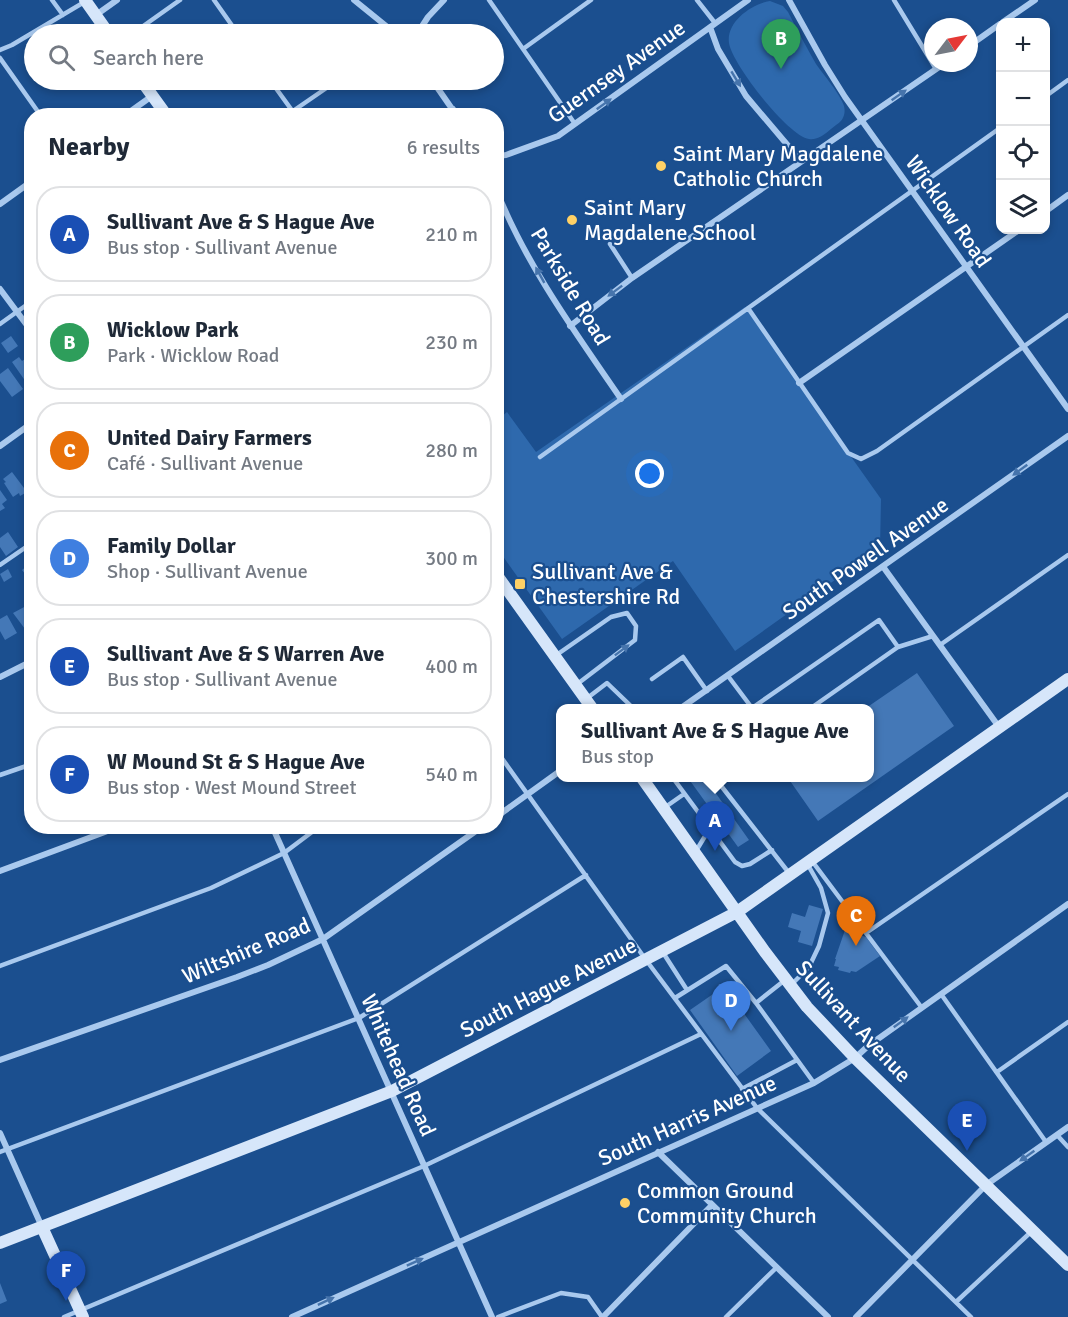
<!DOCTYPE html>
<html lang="en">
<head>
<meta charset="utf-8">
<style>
  :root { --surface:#fff; --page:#f2f2f3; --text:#1f2937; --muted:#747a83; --line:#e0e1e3; --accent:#84754c }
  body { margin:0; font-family:Signika,sans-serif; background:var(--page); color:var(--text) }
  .controls { position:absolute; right:18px; top:18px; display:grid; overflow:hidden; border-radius:12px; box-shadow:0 3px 9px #0003 }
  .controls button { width:54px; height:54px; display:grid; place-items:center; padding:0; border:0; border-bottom:2px solid var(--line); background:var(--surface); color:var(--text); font:30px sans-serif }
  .compass { position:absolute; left:924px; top:18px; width:54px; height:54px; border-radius:50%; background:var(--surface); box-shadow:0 3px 9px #0003; rotate:58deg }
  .you { position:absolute; left:650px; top:474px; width:21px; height:21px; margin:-15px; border:4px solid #fff; border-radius:50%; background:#1a73e8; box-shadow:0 0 0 9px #1a73e833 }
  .badge { display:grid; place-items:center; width:39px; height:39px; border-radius:50%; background:var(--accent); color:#fff; font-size:20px; font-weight:700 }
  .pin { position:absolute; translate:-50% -50px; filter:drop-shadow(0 2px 3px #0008) }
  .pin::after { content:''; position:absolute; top:32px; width:21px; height:18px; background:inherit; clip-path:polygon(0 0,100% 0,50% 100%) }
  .popup { position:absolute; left:556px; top:704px; width:318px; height:78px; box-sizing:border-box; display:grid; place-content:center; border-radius:12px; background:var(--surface); filter:drop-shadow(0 2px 4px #0005); font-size:20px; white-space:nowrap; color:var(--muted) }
  .popup b { font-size:22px; color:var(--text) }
  .popup::after { content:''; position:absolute; left:50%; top:100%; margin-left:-12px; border:12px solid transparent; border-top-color:var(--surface) }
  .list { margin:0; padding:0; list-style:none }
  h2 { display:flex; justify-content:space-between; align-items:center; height:78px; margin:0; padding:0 24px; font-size:26px }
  h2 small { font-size:20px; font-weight:400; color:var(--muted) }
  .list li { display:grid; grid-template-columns:39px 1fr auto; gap:18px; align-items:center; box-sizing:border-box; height:96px; margin:0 12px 12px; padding:0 12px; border:2px solid var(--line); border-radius:24px }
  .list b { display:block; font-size:22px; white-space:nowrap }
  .list p { margin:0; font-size:20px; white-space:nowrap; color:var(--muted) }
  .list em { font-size:20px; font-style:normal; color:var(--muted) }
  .icon { flex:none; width:33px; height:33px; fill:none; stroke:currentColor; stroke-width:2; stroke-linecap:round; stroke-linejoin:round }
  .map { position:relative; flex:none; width:1068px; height:1317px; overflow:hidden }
  .search { position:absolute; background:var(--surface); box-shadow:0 3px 9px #0003; left:24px; top:24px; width:480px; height:66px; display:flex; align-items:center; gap:15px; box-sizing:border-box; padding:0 21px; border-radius:33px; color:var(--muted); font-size:22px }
  .panel { position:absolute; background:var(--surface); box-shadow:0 3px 9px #0003; left:24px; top:108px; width:480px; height:726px; border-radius:24px }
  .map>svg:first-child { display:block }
  .green { fill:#2e69ad }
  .building { fill:#4478b7 }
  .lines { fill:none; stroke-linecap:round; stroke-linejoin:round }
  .lane { stroke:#a9c9ee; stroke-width:4.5 }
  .street { stroke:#a9c9ee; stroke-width:6 }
  .secondary { stroke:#d6e6fa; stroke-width:12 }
  .oneway { fill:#4674ac }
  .poi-dot { fill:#ffd166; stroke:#1b4f8f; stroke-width:2 }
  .labels { text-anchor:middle; stroke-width:4.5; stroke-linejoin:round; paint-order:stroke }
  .street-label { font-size:22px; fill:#fff; stroke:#1b4f8f }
  .poi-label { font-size:22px; fill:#fff; stroke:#1b4f8f; text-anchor:start }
</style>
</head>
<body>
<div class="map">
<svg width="1068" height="1317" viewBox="0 0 1068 1317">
  <rect width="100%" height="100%" fill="#1b4f8f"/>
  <path class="green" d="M770,1L783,6L788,12C797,29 806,47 816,64C823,74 841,95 844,106C846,114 843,121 836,125C828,131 819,141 809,139C788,136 732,64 729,43C726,22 751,4 770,1Z
    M745,307L881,499L880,548L735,651L673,561L562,639L497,548L496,411L501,417L507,412L536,452Z"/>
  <path class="building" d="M11,336L18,346L8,353L1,343Z
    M19,357L22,361L28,357L32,362V381L29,383L27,380L26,382L12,362Z
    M8,368L23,389L12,397L0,381V374Z
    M32,468V484L24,473Z
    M12,472L27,492L20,496L19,493L13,497L4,483L6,482L3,479Z
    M0,490L7,500L2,504L5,508L0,511Z
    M8,532L18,547L6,556L0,547V538Z
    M28,565L32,570V577L29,579L22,570Z
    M8,569L12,577L4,582L0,574Z
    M26,606L32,615V621L29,622L31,625L25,629L13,613Z
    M7,615L17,633L5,640L0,631V619Z
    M917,673L954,726L818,821L788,778H870V708H866Z
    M688,778H705L749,840L738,847Z
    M809,905L823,909L812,946L798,942L801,931L788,927L792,913L805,917Z
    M845,930L866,937L880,956L856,972L851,971L850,973L838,970L839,967L834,966L836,959H835Z
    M719,984L731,987L730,994L771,1051L737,1076L690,1010L716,992Z
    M0,1283L7,1301L0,1304Z"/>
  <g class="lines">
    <path class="lane" d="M52,0L63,15
      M214,0L238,34
      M489,0L575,124
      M697,0L715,23
      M894,0L936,69
      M132,34L180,0
      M523,49L591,0
      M0,50L12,45L86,1
      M0,58L41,116
      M270,80L296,116
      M1046,96L1068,80
      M293,111L338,80
      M610,244L632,278
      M748,308L848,453L861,459L877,451L1068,315
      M0,324L32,301
      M496,391L501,397
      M540,457L1000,128
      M0,565L32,543
      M940,645L1068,555
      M555,656L611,617L627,613L636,626L635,640L576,685
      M728,676L752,708
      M652,679L683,657L707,691
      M586,699L607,683L633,708
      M752,708L879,620L898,647
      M811,708L898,647L933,636
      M496,750L646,960L757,1108L971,1317
      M0,775L32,764
      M673,778L735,862L742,866L750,864L772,850
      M715,778L789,873
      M664,808L684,794
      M696,851L710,828
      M812,861L922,1008
      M866,933L1068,794
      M662,951L687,990
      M0,966L211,888L284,853L320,826
      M785,980L756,1003L814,1083
      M791,985L809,967L819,946L828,913L821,888L808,865
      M941,994L1046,1142
      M675,998L726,966L756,1003
      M997,1072L1068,1022
      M742,1089L797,1060
      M1057,1135L1068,1147
      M0,1152L359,1018L586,875
      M956,1302L1032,1231
      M64,1317L424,1166L701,1034
      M498,1317L561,1293L588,1297L602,1317
      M726,1317L777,1267"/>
    <path class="street" d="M354,0L396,34
      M789,0L825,65L845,97L1068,409
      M96,15L117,0
      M1003,22L1035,0
      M710,27L718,49L746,96L801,161
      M417,34L428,17L444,0
      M969,46L1000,24
      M432,80L457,116
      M124,116L152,96
      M444,116L453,109
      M496,156L506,155L558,136L748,0
      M496,189C526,265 575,332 621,399
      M0,204L32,181
      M1046,211L1068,195
      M0,289L32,332
      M570,326L632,278L945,63
      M799,383L1019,230
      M0,446L32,423
      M884,568L999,727
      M0,677L32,661
      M681,708L1068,436
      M496,817L560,771
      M272,826L492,1317
      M0,871L121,826
      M0,1060L237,977L268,965L323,939L483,826
      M0,1133L42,1227
      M658,1152L828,1317
      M292,1317L814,1083L855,1058L868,1046L1068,904
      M603,1317L712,1205
      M856,1317L986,1185L1068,1127"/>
    <path class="secondary" d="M85,0L109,34
      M141,80L167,116
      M496,574L592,708
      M642,778L765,952L807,1007L855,1058L1068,1265
      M42,1227L83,1317
      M0,1243L392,1091L737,912L1068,679"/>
  </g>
  <defs><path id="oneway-solid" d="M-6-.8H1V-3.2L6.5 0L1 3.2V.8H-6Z" transform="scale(1.5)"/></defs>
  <g class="oneway">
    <use href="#oneway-solid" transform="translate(736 79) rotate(59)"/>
    <use href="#oneway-solid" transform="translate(899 95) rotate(-35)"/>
    <use href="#oneway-solid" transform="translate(604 104) rotate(-36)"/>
    <use href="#oneway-solid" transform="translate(540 275) rotate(-119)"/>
    <use href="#oneway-solid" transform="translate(615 291) rotate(143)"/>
    <use href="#oneway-solid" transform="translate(1020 470) rotate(144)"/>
    <use href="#oneway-solid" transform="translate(622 650) rotate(-37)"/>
    <use href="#oneway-solid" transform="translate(901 1022) rotate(-36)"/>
    <use href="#oneway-solid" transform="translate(1027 1156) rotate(145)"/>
    <use href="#oneway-solid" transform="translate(415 1262) rotate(-24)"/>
    <use href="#oneway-solid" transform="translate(326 1301) rotate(-25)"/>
  </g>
  <g class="poi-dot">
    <circle cx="661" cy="166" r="6"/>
    <circle cx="572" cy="220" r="6"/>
    <rect x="514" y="578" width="12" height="12" rx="3"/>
    <circle cx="625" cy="1203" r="6"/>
  </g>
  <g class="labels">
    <g class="street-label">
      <text transform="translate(616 71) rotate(-35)" y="8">Guernsey Avenue</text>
      <text transform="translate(949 211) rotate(55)" y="8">Wicklow Road</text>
      <text transform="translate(571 286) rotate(59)" y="8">Parkside Road</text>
      <text transform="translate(865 558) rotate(-35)" y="8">South Powell Avenue</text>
      <text transform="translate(246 950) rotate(-23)" y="8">Wiltshire Road</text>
      <text transform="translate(548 987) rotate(-27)" y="8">South Hague Avenue</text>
      <text transform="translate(854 1021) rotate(47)" y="8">Sullivant Avenue</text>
      <text transform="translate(399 1065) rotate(66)" y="8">Whitehead Road</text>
      <text transform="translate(687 1120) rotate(-24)" y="8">South Harris Avenue</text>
    </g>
    <g class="poi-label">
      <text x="673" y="161">Saint Mary Magdalene<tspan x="673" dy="25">Catholic Church</tspan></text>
      <text x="584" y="215">Saint Mary<tspan x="584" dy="25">Magdalene School</tspan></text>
      <text x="532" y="579">Sullivant Ave &amp;<tspan x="532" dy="25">Chestershire Rd</tspan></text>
      <text x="637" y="1198">Common Ground<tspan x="637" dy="25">Community Church</tspan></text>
    </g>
  </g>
</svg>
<div class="controls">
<button>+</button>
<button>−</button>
<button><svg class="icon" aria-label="locate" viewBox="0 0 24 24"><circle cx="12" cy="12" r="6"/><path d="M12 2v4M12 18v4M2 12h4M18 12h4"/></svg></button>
<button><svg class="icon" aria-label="layers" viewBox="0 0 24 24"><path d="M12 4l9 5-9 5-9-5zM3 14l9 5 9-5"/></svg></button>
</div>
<svg class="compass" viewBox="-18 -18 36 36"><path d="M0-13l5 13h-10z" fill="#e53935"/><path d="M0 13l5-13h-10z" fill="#747a83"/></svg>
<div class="you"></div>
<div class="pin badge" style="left:715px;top:851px;background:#1a4fb4">A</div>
<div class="popup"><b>Sullivant Ave &amp; S Hague Ave</b>Bus stop</div>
<div class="pin badge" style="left:781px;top:69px;background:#2e9e5b">B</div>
<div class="pin badge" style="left:856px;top:946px;background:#e8710a">C</div>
<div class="pin badge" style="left:731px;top:1031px;background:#3f7fe0">D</div>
<div class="pin badge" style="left:967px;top:1151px;background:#1a4fb4">E</div>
<div class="pin badge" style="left:66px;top:1301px;background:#1a4fb4">F</div>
<div class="search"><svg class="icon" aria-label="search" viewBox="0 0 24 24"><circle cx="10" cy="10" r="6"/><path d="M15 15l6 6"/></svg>Search here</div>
<section class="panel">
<h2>Nearby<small>6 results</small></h2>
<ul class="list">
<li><span class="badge" style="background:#1a4fb4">A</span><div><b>Sullivant Ave &amp; S Hague Ave</b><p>Bus stop · Sullivant Avenue</p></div><em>210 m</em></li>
<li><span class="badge" style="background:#2e9e5b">B</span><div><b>Wicklow Park</b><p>Park · Wicklow Road</p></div><em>230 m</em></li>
<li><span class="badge" style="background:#e8710a">C</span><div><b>United Dairy Farmers</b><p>Café · Sullivant Avenue</p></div><em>280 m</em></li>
<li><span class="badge" style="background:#3f7fe0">D</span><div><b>Family Dollar</b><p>Shop · Sullivant Avenue</p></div><em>300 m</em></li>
<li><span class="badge" style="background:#1a4fb4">E</span><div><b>Sullivant Ave &amp; S Warren Ave</b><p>Bus stop · Sullivant Avenue</p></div><em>400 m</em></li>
<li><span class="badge" style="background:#1a4fb4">F</span><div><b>W Mound St &amp; S Hague Ave</b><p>Bus stop · West Mound Street</p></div><em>540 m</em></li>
</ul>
</section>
</div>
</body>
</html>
